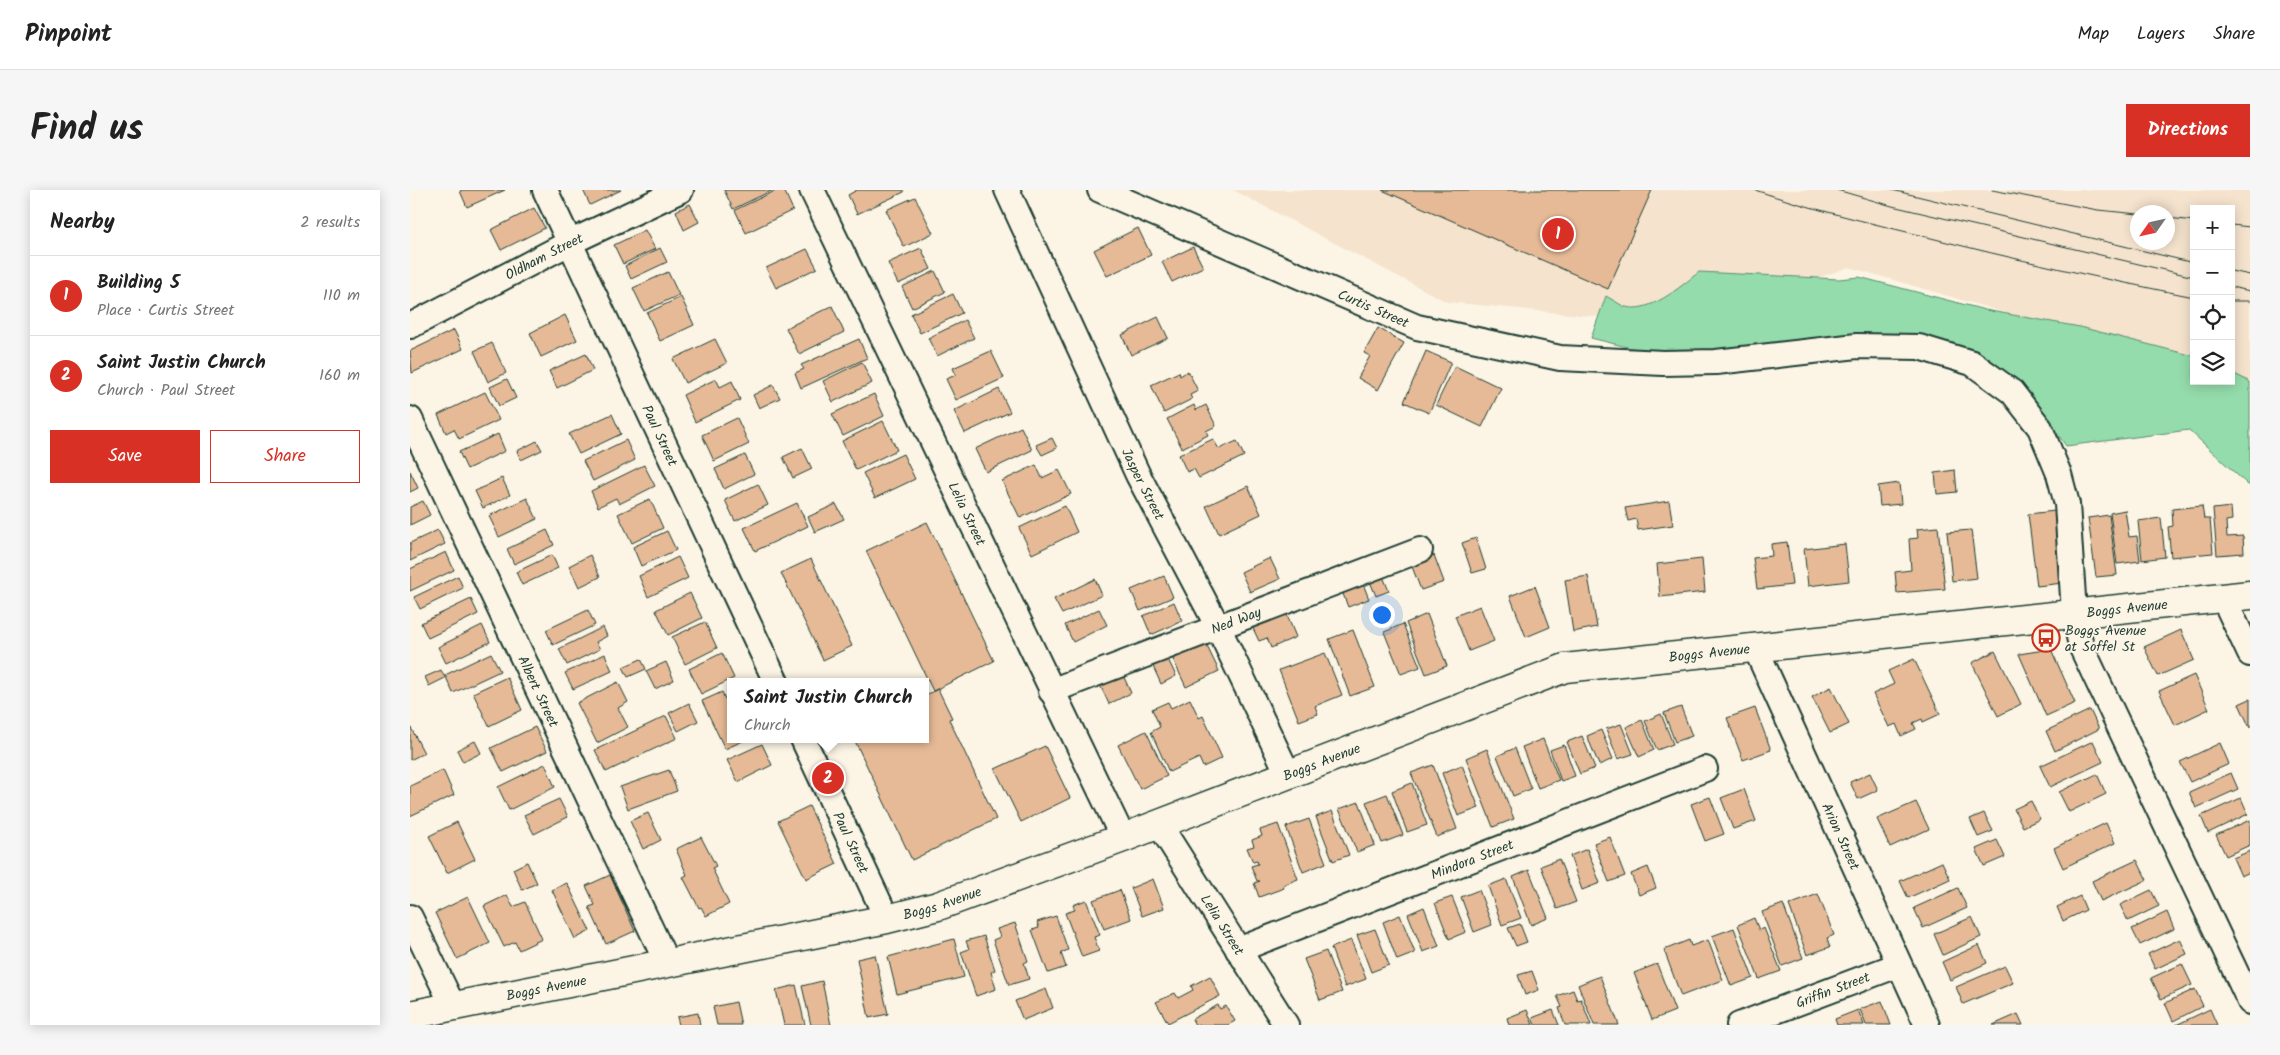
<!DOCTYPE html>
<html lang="en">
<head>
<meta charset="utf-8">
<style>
  :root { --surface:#fff; --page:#f6f6f6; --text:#222; --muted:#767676; --line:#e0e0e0; --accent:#d93025 }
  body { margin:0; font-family:Kalam,sans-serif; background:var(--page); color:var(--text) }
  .controls { position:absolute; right:15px; top:15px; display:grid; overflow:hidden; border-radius:0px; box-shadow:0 2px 12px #0003 }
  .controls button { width:45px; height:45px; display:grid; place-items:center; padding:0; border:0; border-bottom:1px solid var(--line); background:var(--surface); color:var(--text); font:25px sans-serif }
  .compass { position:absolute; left:1720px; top:15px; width:45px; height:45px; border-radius:50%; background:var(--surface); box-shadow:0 2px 12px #0003; rotate:236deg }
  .you { position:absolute; left:971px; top:424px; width:18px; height:18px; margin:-12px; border:4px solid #fff; border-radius:50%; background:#1a73e8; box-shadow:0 0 0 8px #1a73e833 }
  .badge { display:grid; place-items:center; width:32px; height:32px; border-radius:50%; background:var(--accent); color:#fff; font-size:16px; font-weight:700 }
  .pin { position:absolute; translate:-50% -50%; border:2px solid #fff; box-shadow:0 1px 5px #0006 }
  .popup { position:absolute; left:317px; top:488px; width:202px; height:65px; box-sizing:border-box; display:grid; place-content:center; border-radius:0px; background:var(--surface); filter:drop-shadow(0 1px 4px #0005); font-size:16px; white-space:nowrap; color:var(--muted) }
  .popup b { font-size:19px; color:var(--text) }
  .popup::after { content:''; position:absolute; left:50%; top:100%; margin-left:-10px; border:10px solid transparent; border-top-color:var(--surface) }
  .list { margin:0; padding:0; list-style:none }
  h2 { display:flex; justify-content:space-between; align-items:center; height:65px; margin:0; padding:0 20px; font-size:21px }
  h2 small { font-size:16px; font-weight:400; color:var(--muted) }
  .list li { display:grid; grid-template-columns:32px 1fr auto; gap:15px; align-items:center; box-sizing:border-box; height:80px; padding:0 20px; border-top:1px solid var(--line) }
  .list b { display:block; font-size:19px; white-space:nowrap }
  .list p { margin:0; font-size:16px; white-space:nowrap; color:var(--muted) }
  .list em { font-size:16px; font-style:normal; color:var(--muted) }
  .actions { display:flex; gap:10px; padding:15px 20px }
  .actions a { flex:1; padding:11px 0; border:1px solid var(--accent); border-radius:0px; text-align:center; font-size:18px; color:var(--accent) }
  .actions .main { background:var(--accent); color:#fff }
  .icon { flex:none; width:28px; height:28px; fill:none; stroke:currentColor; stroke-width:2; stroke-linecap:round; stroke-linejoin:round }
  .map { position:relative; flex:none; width:1840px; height:835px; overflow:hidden; border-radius:0px }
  header { display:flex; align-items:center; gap:30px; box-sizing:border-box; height:70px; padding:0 25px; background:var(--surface); border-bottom:1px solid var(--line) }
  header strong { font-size:24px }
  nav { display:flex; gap:28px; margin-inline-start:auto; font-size:18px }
  .intro { display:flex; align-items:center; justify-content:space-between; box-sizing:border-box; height:120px; padding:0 30px }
  h1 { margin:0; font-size:35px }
  .button { padding:12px 22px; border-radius:0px; background:var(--accent); color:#fff; font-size:18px; font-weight:700 }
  main { display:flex; gap:30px; padding:0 30px }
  aside { flex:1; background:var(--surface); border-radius:0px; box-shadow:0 2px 12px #0003 }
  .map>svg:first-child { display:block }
  .built { fill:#f5e3cd; fill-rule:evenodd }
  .green { fill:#94dcab; stroke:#5a8c70 }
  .building { fill:#e6ba96; stroke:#1f3d34 }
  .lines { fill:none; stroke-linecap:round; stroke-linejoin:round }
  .minor-casing { stroke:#1f3d34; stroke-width:28 }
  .tertiary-casing { stroke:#1f3d34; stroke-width:31 }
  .minor { stroke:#fcf5e5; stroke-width:24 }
  .tertiary { stroke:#fcf5e5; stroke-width:28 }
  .tram { stroke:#1f3d34; stroke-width:1 }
  .labels { text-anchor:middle; stroke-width:4; stroke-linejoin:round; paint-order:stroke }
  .street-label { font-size:14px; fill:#1f3d34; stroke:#fcf5e5 }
  .poi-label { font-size:14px; fill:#1f3d34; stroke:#fcf5e5; text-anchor:start }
</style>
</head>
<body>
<header>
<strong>Pinpoint</strong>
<nav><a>Map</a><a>Layers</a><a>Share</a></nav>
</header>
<div class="intro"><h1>Find us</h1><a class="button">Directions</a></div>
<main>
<aside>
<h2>Nearby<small>2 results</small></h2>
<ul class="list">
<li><span class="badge">1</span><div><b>Building 5</b><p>Place · Curtis Street</p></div><em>110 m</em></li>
<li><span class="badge">2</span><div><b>Saint Justin Church</b><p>Church · Paul Street</p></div><em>160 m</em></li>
</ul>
<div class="actions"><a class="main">Save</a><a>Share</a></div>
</aside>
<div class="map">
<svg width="1840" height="835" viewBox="0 0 1840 835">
  <rect width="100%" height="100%" fill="#fcf5e5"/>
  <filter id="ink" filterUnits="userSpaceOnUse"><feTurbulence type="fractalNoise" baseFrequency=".02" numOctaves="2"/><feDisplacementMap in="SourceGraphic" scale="10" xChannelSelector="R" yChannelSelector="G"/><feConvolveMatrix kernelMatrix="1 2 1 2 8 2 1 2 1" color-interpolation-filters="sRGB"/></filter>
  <g filter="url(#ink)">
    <path class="built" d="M823,0H1840V204L1821,191V19H1784V178L1439,77L1274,135L1037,112ZM1728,22H1758V52H1728Z"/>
    <path class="green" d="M1289,82L1429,89L1449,87L1575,120L1670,137L1784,166V191H1821V182L1840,192V295H1838L1779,240L1656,256L1634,225L1594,180L1571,163L1540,152L1497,146L1295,161L1251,162L1221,158L1181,148L1196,106C1202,109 1207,113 1213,116C1238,126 1271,96 1289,82Z"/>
    <path class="building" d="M52,0H95L57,17L50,1Z
      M173,0H211L180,15Z
      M314,0H363L323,19Z
      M367,0H374L383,20L336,43L325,20Z
      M447,0H493L494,2L447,24L438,5Z
      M972,0H1242L1198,99Z
      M505,7L523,43L494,57L476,20Z
      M280,14L289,32L274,40L266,21Z
      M124,18L135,38L91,60L81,40Z
      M728,38L741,65L697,86L684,60Z
      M235,40L245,59L213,74L204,55Z
      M783,57L793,77L762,92L752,72Z
      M250,58L257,72L221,89L215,76Z
      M511,58L521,79L488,94L478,73Z
      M397,59L407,78L366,98L356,78Z
      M525,81L535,102L502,118L492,97Z
      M258,82L269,105L234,121L223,98Z
      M543,104L552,123L510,143L501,124Z
      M271,107L284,135L250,151L237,123Z
      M422,116L434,142L389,164L376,138Z
      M155,125L167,150L131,167L120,143Z
      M748,127L758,148L721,165L712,145Z
      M555,130L564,148L527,166L518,148Z
      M968,138L994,153L968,200L948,188L960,166L954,163Z
      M44,140L53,159L2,183L0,161Z
      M305,149L317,173L275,193L263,169Z
      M449,149L457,168L391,198L385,183L394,179L391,175Z
      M82,153L96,183L78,192L64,161Z
      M581,161L594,188L546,210L536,189L546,185L543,178Z
      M1016,161L1041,172L1019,223L994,212Z
      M176,164L183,180L147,198L139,181Z
      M452,172L462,193L423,212L413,191Z
      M1045,176L1091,198L1072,237L1026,215Z
      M778,181L788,201L780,205L782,209L754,223L741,195L769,182L770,186Z
      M97,189L106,208L89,216L80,197Z
      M306,189L310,197L322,191L330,210L285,232L273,205Z
      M363,195L370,208L349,218L343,205Z
      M589,199L600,222L555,243L544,221Z
      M75,202L89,230L49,249L44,239L36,243L28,225Z
      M464,204L474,226L433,246L422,224Z
      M784,215L786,220L796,215L806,236L796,241L798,245L772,258L757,229Z
      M202,224L211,244L169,264L159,244Z
      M327,228L339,254L304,271L292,245Z
      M473,231L487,260L446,280L432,251Z
      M611,237L622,260L576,282L565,259Z
      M88,244L95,261L57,279L49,262Z
      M642,248L647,258L632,265L626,255Z
      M803,249L809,259L827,251L834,266L789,288L784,279L777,282L769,265Z
      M216,250L225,270L183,291L173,271Z
      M127,251L132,260L111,270L107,261Z
      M392,258L402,279L383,288L373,267Z
      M493,264L505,289L465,308L453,283Z
      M335,265L344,284L314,299L305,279Z
      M234,275L245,296L209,314L206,308L188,317L181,301Z
      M626,275L632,288L649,280L661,304L610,328L592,291Z
      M1545,280L1547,302L1527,304L1525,283Z
      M0,281L8,298L0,302Z
      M92,288L100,305L73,318L65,301Z
      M1489,293L1491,314L1470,316L1468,296Z
      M348,294L358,315L325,331L315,310Z
      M838,296L851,324L809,344L796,316Z
      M117,308L127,329L89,347L79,326Z
      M240,309L253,338L222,353L208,324Z
      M13,311L20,325L0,335V317Z
      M1259,311L1263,335L1228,340L1226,329L1218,331L1215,318Z
      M387,313L398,336L345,361L334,338Z
      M426,314L434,329L405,342L398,327Z
      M655,316L667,342L622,364L609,338Z
      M1792,316L1794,329H1800L1803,363L1761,367L1758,337L1763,336L1762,319Z
      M1821,317L1822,330L1816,331L1817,347L1833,346L1834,363L1807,365L1803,319Z
      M1715,320L1719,347L1727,346L1730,371L1707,374L1700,323Z
      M1645,321L1653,393L1627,396L1618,324Z
      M1699,325L1707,385L1686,387L1678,328Z
      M1751,328L1755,367L1732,370L1728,331Z
      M517,332L584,471L523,501L456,361Z
      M1528,337L1535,399L1487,403L1485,382L1501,380L1499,349L1508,348L1507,339Z
      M28,340L35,354L0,371V353Z
      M137,340L144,355L104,374L97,359Z
      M1561,340L1567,388L1542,391L1537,342Z
      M257,341L266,360L231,376L223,357Z
      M1066,348L1076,379L1062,383L1052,353Z
      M1377,352L1382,395L1347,399L1343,368L1362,366L1361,354Z
      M1435,354L1439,391L1398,396L1394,359Z
      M36,362L44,380L0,401V379Z
      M142,365L148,378L112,395L106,382Z
      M180,365L190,387L169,397L159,376Z
      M1024,365L1034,392L1011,400L1001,374Z
      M268,367L278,388L238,407L229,386Z
      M860,368L870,389L840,402L831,382Z
      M401,369L442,456L413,470L371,383Z
      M1292,369L1295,402L1250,407L1247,374Z
      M972,384L979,401L966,406L959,389Z
      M48,386L53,398L10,419L4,407Z
      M754,386L763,407L730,421L721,400Z
      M1178,386L1187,437L1163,442L1155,390Z
      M685,389L692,405L652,424L644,409Z
      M951,389L959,409L938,417L930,396Z
      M1125,396L1140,437L1116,447L1100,406Z
      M280,403L292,428L258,445L246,420Z
      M61,409L68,424L18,448L11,433Z
      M764,412L772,431L741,445L733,426Z
      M1070,416L1084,451L1059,461L1045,426Z
      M874,418L886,447L861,458L857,448L849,451L840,432Z
      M689,419L697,435L663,452L655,435Z
      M178,420L185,435L143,455L136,440Z
      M1017,424L1037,476L1016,484L996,433Z
      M295,432L307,458L275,474L262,447Z
      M993,434L1010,477L991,484L974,442Z
      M72,435L80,452L36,473L28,457Z
      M193,437L197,446L186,452L190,459L157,475L149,459Z
      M943,440L965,497L940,506L919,449Z
      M1771,440L1784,470L1748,486L1734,457Z
      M793,448L809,481L776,497L760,463Z
      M1641,459L1665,513L1636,526L1609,464Z
      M1585,461L1611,514L1588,526L1562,473Z
      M81,463L90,481L43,503L35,485Z
      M312,463L324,488L291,504L279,479Z
      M915,463L932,505L905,516L908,524L889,531L869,480Z
      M195,464L202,481L163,499L155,483Z
      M756,465L766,486L751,494L741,472Z
      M231,469L236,479L218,487L213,477Z
      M1504,469L1530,524L1513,532L1512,529L1503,533L1506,539L1491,546L1486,534L1479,537L1463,504L1484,494L1478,481Z
      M256,472L264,490L245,499L236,481Z
      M31,480L35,488L19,496L15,487Z
      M713,485L721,503L699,514L690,495Z
      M1784,485L1799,519L1765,535L1749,501Z
      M97,487L112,520L79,536L63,503Z
      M208,492L218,512L208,518L218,537L187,553L167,513Z
      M1421,497L1439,534L1420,543L1402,507Z
      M528,499L542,528L539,529L586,629L502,670L444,549H516V505Z
      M312,502L315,509L320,506V549L335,550L315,559L292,511Z
      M780,509L789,528L793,526L812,568L793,577L789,568L759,582L741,542L750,537L742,519L758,512L761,518Z
      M1840,509V538L1829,514Z
      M279,513L288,531L268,541L259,523Z
      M1271,517L1282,546L1265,552L1254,523Z
      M1345,518L1361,560L1333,570L1317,528Z
      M1680,520L1689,539L1645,561L1636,541Z
      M1251,524L1263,554L1247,560L1235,531Z
      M256,526L267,548L196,582L185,560Z
      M1232,530L1244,560L1229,567L1216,537Z
      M1211,534L1223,564L1208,569L1196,539Z
      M0,536L14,563L0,570Z
      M125,537L137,561L93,582L81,558Z
      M1191,540L1203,569L1189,575L1177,546Z
      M736,541L757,586L730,599L708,555Z
      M1172,546L1185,578L1170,584L1157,552Z
      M1133,549L1149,590L1128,598L1112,557Z
      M65,551L71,563L53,572L47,560Z
      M1683,551L1693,572L1640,597L1630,576Z
      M1810,553L1819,574L1780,592L1770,572Z
      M352,554L362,575L328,592L317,570Z
      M1154,555L1165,586L1151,591L1140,560Z
      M635,556L660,608L611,632L585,579Z
      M1105,558L1121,599L1103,606L1087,566Z
      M1077,559L1104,629L1083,637L1056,568Z
      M135,574L145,597L99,620L88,597Z
      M1023,575L1047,639L1027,647L1001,583Z
      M1052,575L1069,618L1048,626L1032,583Z
      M33,580L44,605L0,626V596Z
      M259,580L267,601L218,619L210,597Z
      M1460,583L1468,600L1448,609L1440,592Z
      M1821,583L1828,599L1786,618L1779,602Z
      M1687,584L1696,604L1659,622L1649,602Z
      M1002,593L1017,635L997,642L982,601Z
      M1334,599L1346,631L1323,639L1311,608Z
      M977,604L993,645L972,653L956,612Z
      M1300,607L1314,644L1295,651L1281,614Z
      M1831,608L1838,624L1798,643L1791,626Z
      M149,609L158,627L124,644L114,625Z
      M1621,611L1630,629L1613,637L1604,619Z
      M949,612L965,655L947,662L929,619Z
      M1506,612L1519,639L1480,657L1467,629Z
      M399,616L427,674L396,689L368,631Z
      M922,621L939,665L923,671L906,627Z
      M238,623L251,650L233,659L220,631Z
      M1574,623L1583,641L1568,647L1560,629Z
      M899,629L916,673L893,682L876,637Z
      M1840,630V655L1816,666L1806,645Z
      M47,632L65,669L37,683L19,646Z
      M1696,633L1705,653L1653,678L1644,658Z
      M868,634L888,689L873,695L874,698L849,707L844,693L850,691H847L841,676L848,674L847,671L843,672L837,658L844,656L842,650L852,646L850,640Z
      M291,647L306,676L302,678L319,714L296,726L291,717L289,718L273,687L277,685L266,659Z
      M1200,647L1215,686L1199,692L1184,653Z
      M1587,650L1595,667L1574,676L1566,659Z
      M1177,659L1190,693L1172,700L1160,666Z
      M1840,661V682L1831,686L1823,668Z
      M1149,669L1166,712L1147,719L1131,676Z
      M1727,670L1737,690L1691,711L1682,691Z
      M117,672L127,693L112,700L103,679Z
      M1532,672L1540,689L1498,708L1490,691Z
      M1238,677L1246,698L1229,705L1221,684Z
      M1119,680L1138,728L1121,735L1103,687Z
      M200,685L225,741L196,754L179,717L185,715L176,696Z
      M743,689L754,718L732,726L721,698Z
      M1096,689L1111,728L1092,735L1078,696Z
      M157,693L180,741L165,749L142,700Z
      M1548,698L1557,718L1513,738L1504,718Z
      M710,700L721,729L694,739L683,710Z
      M1069,700L1082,735L1064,742L1051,707Z
      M1741,700L1749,716L1718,731L1710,715Z
      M1408,704L1424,745L1417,748L1420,757L1397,765L1379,715Z
      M97,705L103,717L115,712L132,749L109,760L105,752L94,757L74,716Z
      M1670,706L1676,720L1653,731L1647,717Z
      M58,707L80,753L47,769L25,723Z
      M1042,707L1056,742L1039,749L1025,713Z
      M676,710L690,745L684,747L689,761L672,767L655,723L665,720L663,715Z
      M1373,714L1393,768L1372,776L1352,722Z
      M1014,717L1029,756L1013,762L998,724Z
      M1757,722L1764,739L1730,755L1722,739Z
      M990,725L1005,763L987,770L973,732Z
      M646,726L658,760L651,763L656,777L638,783L622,740L629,738L627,732Z
      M1562,727L1571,747L1533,765L1524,744Z
      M1344,728L1349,740L1354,738L1371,781L1349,789L1328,735Z
      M605,733L618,771L614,773L619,789L599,795L583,750L590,747L587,739Z
      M1110,734L1117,752L1106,756L1098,738Z
      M1324,738L1343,788L1321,796L1302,746Z
      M965,739L979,775L961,782L947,745Z
      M574,746L585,780L581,782L586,799L566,806L551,762L559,759L556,751Z
      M544,749L554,787L487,804L478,767Z
      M1770,749L1777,764L1745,779L1738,764Z
      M941,750L956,789L935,797L921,758Z
      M1279,750L1281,756L1298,750L1313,790L1271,806L1254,760Z
      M1569,755L1577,773L1540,790L1532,772Z
      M916,761L932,802L910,810L894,769Z
      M465,765L478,824L459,828L447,769Z
      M1247,774L1265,821L1242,830L1224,783Z
      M1772,774L1782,795L1751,809L1741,788Z
      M1595,776L1603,793L1553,814L1546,797Z
      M1122,781L1129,800L1115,805L1108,785Z
      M800,786L810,806L758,833L746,812L765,803L768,808L783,800L781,796Z
      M1190,786L1209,835H1184L1168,795Z
      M412,791L421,835H401L392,796Z
      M386,795L395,835H374L366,800Z
      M636,799L643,818L613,830L605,811Z
      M1785,799L1793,816L1763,831L1755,813Z
      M1163,800L1167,810L1171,809L1181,835H1155L1149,818L1152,817L1147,806Z
      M1472,811L1481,835H1456L1450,819Z
      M326,812L331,835H307L303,817Z
      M808,815L810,819L816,816L825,831L818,835H785L782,829Z
      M1800,819L1807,835H1766Z
      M1117,820L1123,835H1099L1097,828Z
      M1143,820L1149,835H1125L1122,828Z
      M1448,820L1454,835H1427L1425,829Z
      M288,823L290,835H269L267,827Z
      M1608,824L1613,835H1583Z"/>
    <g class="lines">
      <g class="minor-casing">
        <g id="minor">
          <path id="s1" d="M135,0L366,492"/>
          <path id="s2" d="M402,0L713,648"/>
          <path id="s3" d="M597,0L728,285L808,437L878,584"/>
          <path id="s4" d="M690,0L1007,137L1150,168L1253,173L1306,172L1447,156L1509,157L1562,173L1602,202L1630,238L1649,284L1657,314L1664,423L1671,456L1840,812"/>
          <path id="s5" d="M0,136L161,52L271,0"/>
          <path id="s6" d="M0,229L257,773"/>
          <path d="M1814,409L1840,464"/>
          <path id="s7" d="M1345,457L1517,835"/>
          <path id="s8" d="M641,501L1010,360"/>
          <path id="s9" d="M393,549L477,729"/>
          <path id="s10" d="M749,634L876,835"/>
          <path d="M0,727L43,816"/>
          <path id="s11" d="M828,760L1295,579"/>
          <path id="s12" d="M1329,835L1488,775"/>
        </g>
      </g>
      <g class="tertiary-casing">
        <g id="tertiary">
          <path id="s13" d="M0,825L477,729L528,716L713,648L1155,478L1840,405"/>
        </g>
      </g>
      <use href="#minor" class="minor"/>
      <use href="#tertiary" class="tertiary"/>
      <path class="tram" d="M1345,0C1400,19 1457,32 1513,46C1603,69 1693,89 1784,107
        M1427,0L1482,16L1784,87
        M1482,0L1784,73
        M1582,0L1688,20L1728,24
        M1758,28L1784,31
        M1821,35L1840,37
        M1821,81L1840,85
        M1821,97L1840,101
        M1821,111H1840"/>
    </g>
  </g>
  <defs>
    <g id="bus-ring" transform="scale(1.4375)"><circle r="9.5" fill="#fcf5e5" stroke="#c8321e" stroke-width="1.5"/><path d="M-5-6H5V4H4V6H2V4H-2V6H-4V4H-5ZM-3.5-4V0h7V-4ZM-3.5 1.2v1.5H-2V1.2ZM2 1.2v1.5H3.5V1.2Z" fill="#c8321e"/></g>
  </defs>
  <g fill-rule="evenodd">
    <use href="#bus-ring" x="1636" y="448"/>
  </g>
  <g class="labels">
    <g class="street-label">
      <text dy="5" stroke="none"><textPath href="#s5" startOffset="151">Oldham Street</textPath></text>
      <text dy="5" stroke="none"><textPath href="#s4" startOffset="298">Curtis Street</textPath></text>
      <text dy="5" stroke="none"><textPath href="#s1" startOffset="271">Paul Street</textPath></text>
      <text dy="5" stroke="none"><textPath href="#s3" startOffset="324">Jasper Street</textPath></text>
      <text dy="5" stroke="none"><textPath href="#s2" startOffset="359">Lelia Street</textPath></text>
      <text dy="5" stroke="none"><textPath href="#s13" startOffset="1775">Boggs Avenue</textPath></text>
      <text dy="5" stroke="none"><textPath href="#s8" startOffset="198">Ned Way</textPath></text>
      <text dy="5" stroke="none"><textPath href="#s13" startOffset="1355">Boggs Avenue</textPath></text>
      <text dy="5" stroke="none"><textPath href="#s6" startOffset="301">Albert Street</textPath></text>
      <text dy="5" stroke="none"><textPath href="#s13" startOffset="949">Boggs Avenue</textPath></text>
      <text dy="5" stroke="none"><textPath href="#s7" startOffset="208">Arion Street</textPath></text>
      <text dy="5" stroke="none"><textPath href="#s9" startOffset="114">Paul Street</textPath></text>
      <text dy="5" stroke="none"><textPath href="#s11" startOffset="251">Mindora Street</textPath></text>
      <text dy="5" stroke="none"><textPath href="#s13" startOffset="544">Boggs Avenue</textPath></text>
      <text dy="5" stroke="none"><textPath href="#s10" startOffset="119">Lelia Street</textPath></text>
      <text dy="5" stroke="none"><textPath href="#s13" startOffset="139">Boggs Avenue</textPath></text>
      <text dy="5" stroke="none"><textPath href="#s12" startOffset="100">Griffin Street</textPath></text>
    </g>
    <g class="poi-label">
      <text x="1655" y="445">Boggs Avenue<tspan x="1655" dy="16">at Soffel St</tspan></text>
    </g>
  </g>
</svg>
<div class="controls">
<button>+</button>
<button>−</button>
<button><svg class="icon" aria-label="locate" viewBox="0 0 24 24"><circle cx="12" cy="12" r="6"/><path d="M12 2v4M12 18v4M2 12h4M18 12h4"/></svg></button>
<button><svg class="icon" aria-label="layers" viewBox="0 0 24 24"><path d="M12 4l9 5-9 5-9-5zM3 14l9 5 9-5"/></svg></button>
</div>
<svg class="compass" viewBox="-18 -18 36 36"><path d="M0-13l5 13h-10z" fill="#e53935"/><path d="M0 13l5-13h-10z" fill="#767676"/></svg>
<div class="you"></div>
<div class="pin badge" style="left:1148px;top:44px">1</div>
<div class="pin badge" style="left:418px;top:588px">2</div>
<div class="popup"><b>Saint Justin Church</b>Church</div>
</div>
</main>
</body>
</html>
